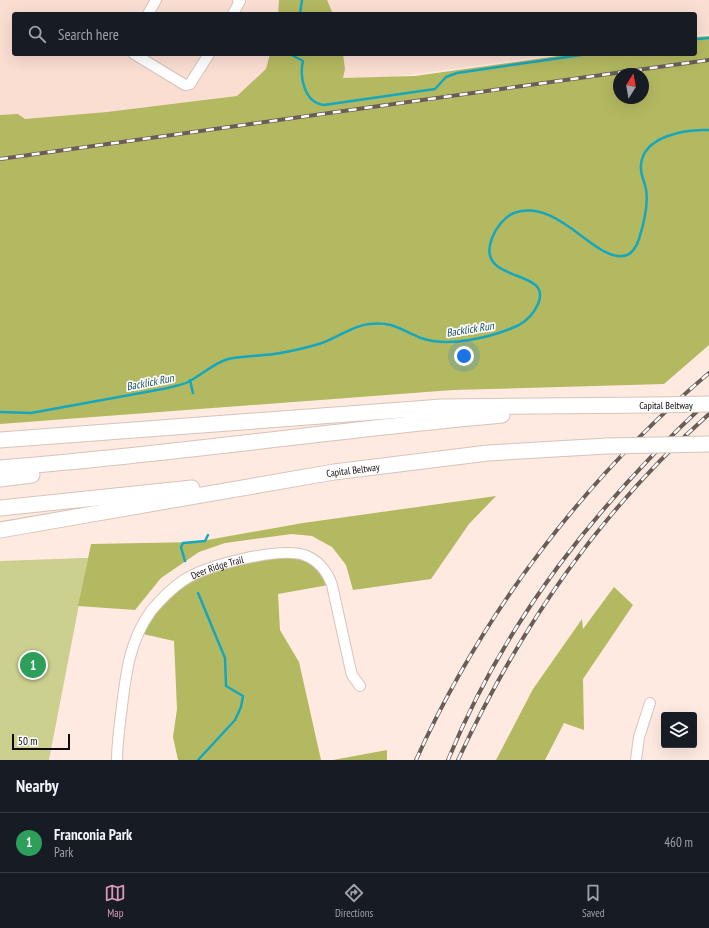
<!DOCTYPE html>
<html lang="en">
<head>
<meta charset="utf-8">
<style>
  :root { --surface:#171b24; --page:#242831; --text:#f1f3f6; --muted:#9ea1a6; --line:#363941; --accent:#d799b3 }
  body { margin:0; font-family:"PT Sans Narrow",sans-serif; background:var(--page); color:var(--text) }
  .controls { position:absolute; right:12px; bottom:12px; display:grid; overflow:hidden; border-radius:4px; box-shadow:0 4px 16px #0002 }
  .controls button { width:36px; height:36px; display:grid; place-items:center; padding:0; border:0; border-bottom:1px solid var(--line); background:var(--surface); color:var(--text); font:20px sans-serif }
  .compass { position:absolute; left:613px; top:68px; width:36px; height:36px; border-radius:50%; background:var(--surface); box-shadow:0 4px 16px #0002; rotate:11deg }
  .scale { position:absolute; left:12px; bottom:10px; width:58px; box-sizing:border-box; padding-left:4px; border:2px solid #110b08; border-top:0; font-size:11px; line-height:14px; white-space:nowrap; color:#110b08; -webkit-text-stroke:3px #fcfcfc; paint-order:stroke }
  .you { position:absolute; left:464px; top:356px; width:14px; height:14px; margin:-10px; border:3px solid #fff; border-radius:50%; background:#1a73e8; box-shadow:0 0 0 6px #1a73e833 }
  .badge { display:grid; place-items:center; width:26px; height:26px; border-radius:50%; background:var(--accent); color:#fff; font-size:13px; font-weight:700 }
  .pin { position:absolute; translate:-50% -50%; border:2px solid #fff; box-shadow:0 1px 4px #0006 }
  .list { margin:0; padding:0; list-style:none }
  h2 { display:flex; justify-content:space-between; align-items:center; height:52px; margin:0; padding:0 16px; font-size:17px }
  h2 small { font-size:13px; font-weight:400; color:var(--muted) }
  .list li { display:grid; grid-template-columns:26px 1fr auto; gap:12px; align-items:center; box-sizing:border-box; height:60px; padding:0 16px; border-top:1px solid var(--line) }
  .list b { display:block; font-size:15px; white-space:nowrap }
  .list p { margin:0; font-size:13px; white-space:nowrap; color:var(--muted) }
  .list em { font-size:13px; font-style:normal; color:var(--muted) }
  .icon { flex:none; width:22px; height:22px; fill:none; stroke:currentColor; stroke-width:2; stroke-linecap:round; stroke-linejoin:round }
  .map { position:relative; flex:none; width:709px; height:760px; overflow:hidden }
  .search { position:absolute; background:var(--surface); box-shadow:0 4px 16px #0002; left:12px; right:12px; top:12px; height:44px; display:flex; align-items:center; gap:10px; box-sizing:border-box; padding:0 14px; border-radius:4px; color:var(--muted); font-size:15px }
  .sheet { height:112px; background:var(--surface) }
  nav { display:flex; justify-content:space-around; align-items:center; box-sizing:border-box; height:56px; border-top:1px solid var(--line); background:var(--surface); font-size:11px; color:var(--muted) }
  nav a { display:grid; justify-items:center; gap:2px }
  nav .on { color:var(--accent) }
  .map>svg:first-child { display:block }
  .built { fill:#fbded2 }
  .green { fill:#cbd08f }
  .forest { fill:#b3b960; fill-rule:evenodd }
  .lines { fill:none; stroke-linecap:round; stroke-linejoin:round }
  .stream { stroke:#16a7be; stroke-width:2.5 }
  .minor-casing { stroke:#d7c3ba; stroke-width:12 }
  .highway-casing { stroke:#d7c3ba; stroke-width:17 }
  .minor { stroke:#fff; stroke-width:10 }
  .highway { stroke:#fff; stroke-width:15 }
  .rail-casing { stroke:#695d58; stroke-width:4 }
  .rail { stroke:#fcfcfc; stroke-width:2.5; stroke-dasharray:8; stroke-linecap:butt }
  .highway-bridge-casing { stroke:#d7c3ba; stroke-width:17; stroke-linecap:butt }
  .highway-bridge { stroke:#fff; stroke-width:15 }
  .labels { text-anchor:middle; stroke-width:3.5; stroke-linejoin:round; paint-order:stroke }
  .street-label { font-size:10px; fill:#110b08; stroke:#fcfcfc }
  .water-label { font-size:11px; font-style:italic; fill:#1a5059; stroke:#fcfcfc }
</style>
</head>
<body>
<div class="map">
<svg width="709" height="760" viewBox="0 0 709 760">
  <rect width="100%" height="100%" fill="#ffeae1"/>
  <path class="built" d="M0,0H709V34L695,36V14H14V54H562L0,131Z"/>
  <path class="green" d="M84,558H88L49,760H0V561Z"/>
  <path class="forest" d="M279,0H327L333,14H278Z
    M709,36V345L664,384L453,390L0,424V115L18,114L25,119L107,112L237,96L266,69L270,54H343L345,69L343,78L415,76L572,54H695V37ZM619,74H643V98H619Z
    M496,496L469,524L431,579L353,590L346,565L332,547L312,536L292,534L225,543L199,552L161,578L135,610L78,606L91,544L196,542L303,523Z
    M303,552L334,584L278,594L280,630L299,662L321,760H178L173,737L177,709L174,641L143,634L159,607L179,586L202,571Z
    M614,587L633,605L583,679L584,730L564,723L545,760H496L533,689L582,619L583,629Z
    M387,750V760H333Z"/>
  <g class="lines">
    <path class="stream" d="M300,14L302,0
      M698,39L709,38
      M290,54L303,61C299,78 305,103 324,105L435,89L446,77L457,73L588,54
      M190,380L193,393
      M0,412L31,413L168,388C174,386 182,385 188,382C202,375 212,364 228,359C243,356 259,356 274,354C288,352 305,348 319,344C336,339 351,326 369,324C393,321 401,330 421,338C449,348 493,337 519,325C528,320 534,313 538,304C554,267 474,285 492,238C496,228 504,217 514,213C560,197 597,266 627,255C634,252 637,245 639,239C644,223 650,201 645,185C643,178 640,173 641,165C643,136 686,129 709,130
      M185,561L181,547L183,543L205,541L208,535
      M198,760L235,720L241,707L243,696L226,686L225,658L198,593"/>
    <g class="minor-casing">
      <g id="minor">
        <path d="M148,14L156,0"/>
        <path d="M233,14L240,1L238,0"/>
        <path d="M134,54L185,85L190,84L209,54"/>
        <path id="s1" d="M117,760C117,742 120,724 122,706C126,672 130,640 151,611C160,600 172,588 184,580C207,565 278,547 304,555C318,560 327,571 332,585L350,667L352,675L360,686"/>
        <path d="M636,760L639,737L650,703"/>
      </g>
    </g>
    <g class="highway-casing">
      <g id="highway">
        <path d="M0,440L442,407L652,405"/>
        <path d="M0,468C168,455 334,430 502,415"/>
        <path d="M0,479L32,475"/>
        <path d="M0,508L192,488"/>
        <path id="s2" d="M0,530L334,472L488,453L607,446"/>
      </g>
    </g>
    <use href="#minor" class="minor"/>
    <use href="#highway" class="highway"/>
    <g class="rail-casing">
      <path id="rail" d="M0,159L709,60
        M416,760C483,612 585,478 709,373
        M448,760C506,619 598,503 709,400
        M458,760C520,627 599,512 709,414"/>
    </g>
    <use href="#rail" class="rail"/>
    <g class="highway-bridge-casing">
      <path id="highway-bridge" d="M652,405L709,404
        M607,446L709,444"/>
    </g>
    <use href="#highway-bridge" class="highway-bridge"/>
  </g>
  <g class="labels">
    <g class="street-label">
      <text x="666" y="409">Capital Beltway</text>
      <text dy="4" stroke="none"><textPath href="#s2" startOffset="358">Capital Beltway</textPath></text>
      <text dy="4" stroke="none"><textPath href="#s1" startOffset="236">Deer Ridge Trail</textPath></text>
    </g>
    <g class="water-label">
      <text transform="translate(470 329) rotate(-9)" y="4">Backlick Run</text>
      <text transform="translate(150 382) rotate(-11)" y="4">Backlick Run</text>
    </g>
  </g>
</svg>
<div class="controls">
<button><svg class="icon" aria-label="layers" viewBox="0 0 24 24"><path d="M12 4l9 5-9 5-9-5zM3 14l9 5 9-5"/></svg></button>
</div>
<svg class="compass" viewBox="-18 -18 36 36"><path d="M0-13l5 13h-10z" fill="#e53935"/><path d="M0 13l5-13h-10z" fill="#9ea1a6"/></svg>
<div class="scale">50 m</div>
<div class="you"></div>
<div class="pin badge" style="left:33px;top:665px;background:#2e9e5b">1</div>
<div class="search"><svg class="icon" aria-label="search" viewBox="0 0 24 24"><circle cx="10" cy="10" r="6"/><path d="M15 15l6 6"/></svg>Search here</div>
</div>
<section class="sheet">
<h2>Nearby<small></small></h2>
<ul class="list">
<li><span class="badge" style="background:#2e9e5b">1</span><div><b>Franconia Park</b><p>Park</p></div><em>460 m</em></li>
</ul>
</section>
<nav>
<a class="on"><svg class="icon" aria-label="map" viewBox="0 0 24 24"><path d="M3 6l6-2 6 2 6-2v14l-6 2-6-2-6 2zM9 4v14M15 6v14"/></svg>Map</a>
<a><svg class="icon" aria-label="directions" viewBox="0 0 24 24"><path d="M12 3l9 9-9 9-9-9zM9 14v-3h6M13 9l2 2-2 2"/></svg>Directions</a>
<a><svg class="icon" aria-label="saved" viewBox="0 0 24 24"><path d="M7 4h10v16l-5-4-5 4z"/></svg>Saved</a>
</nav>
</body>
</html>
